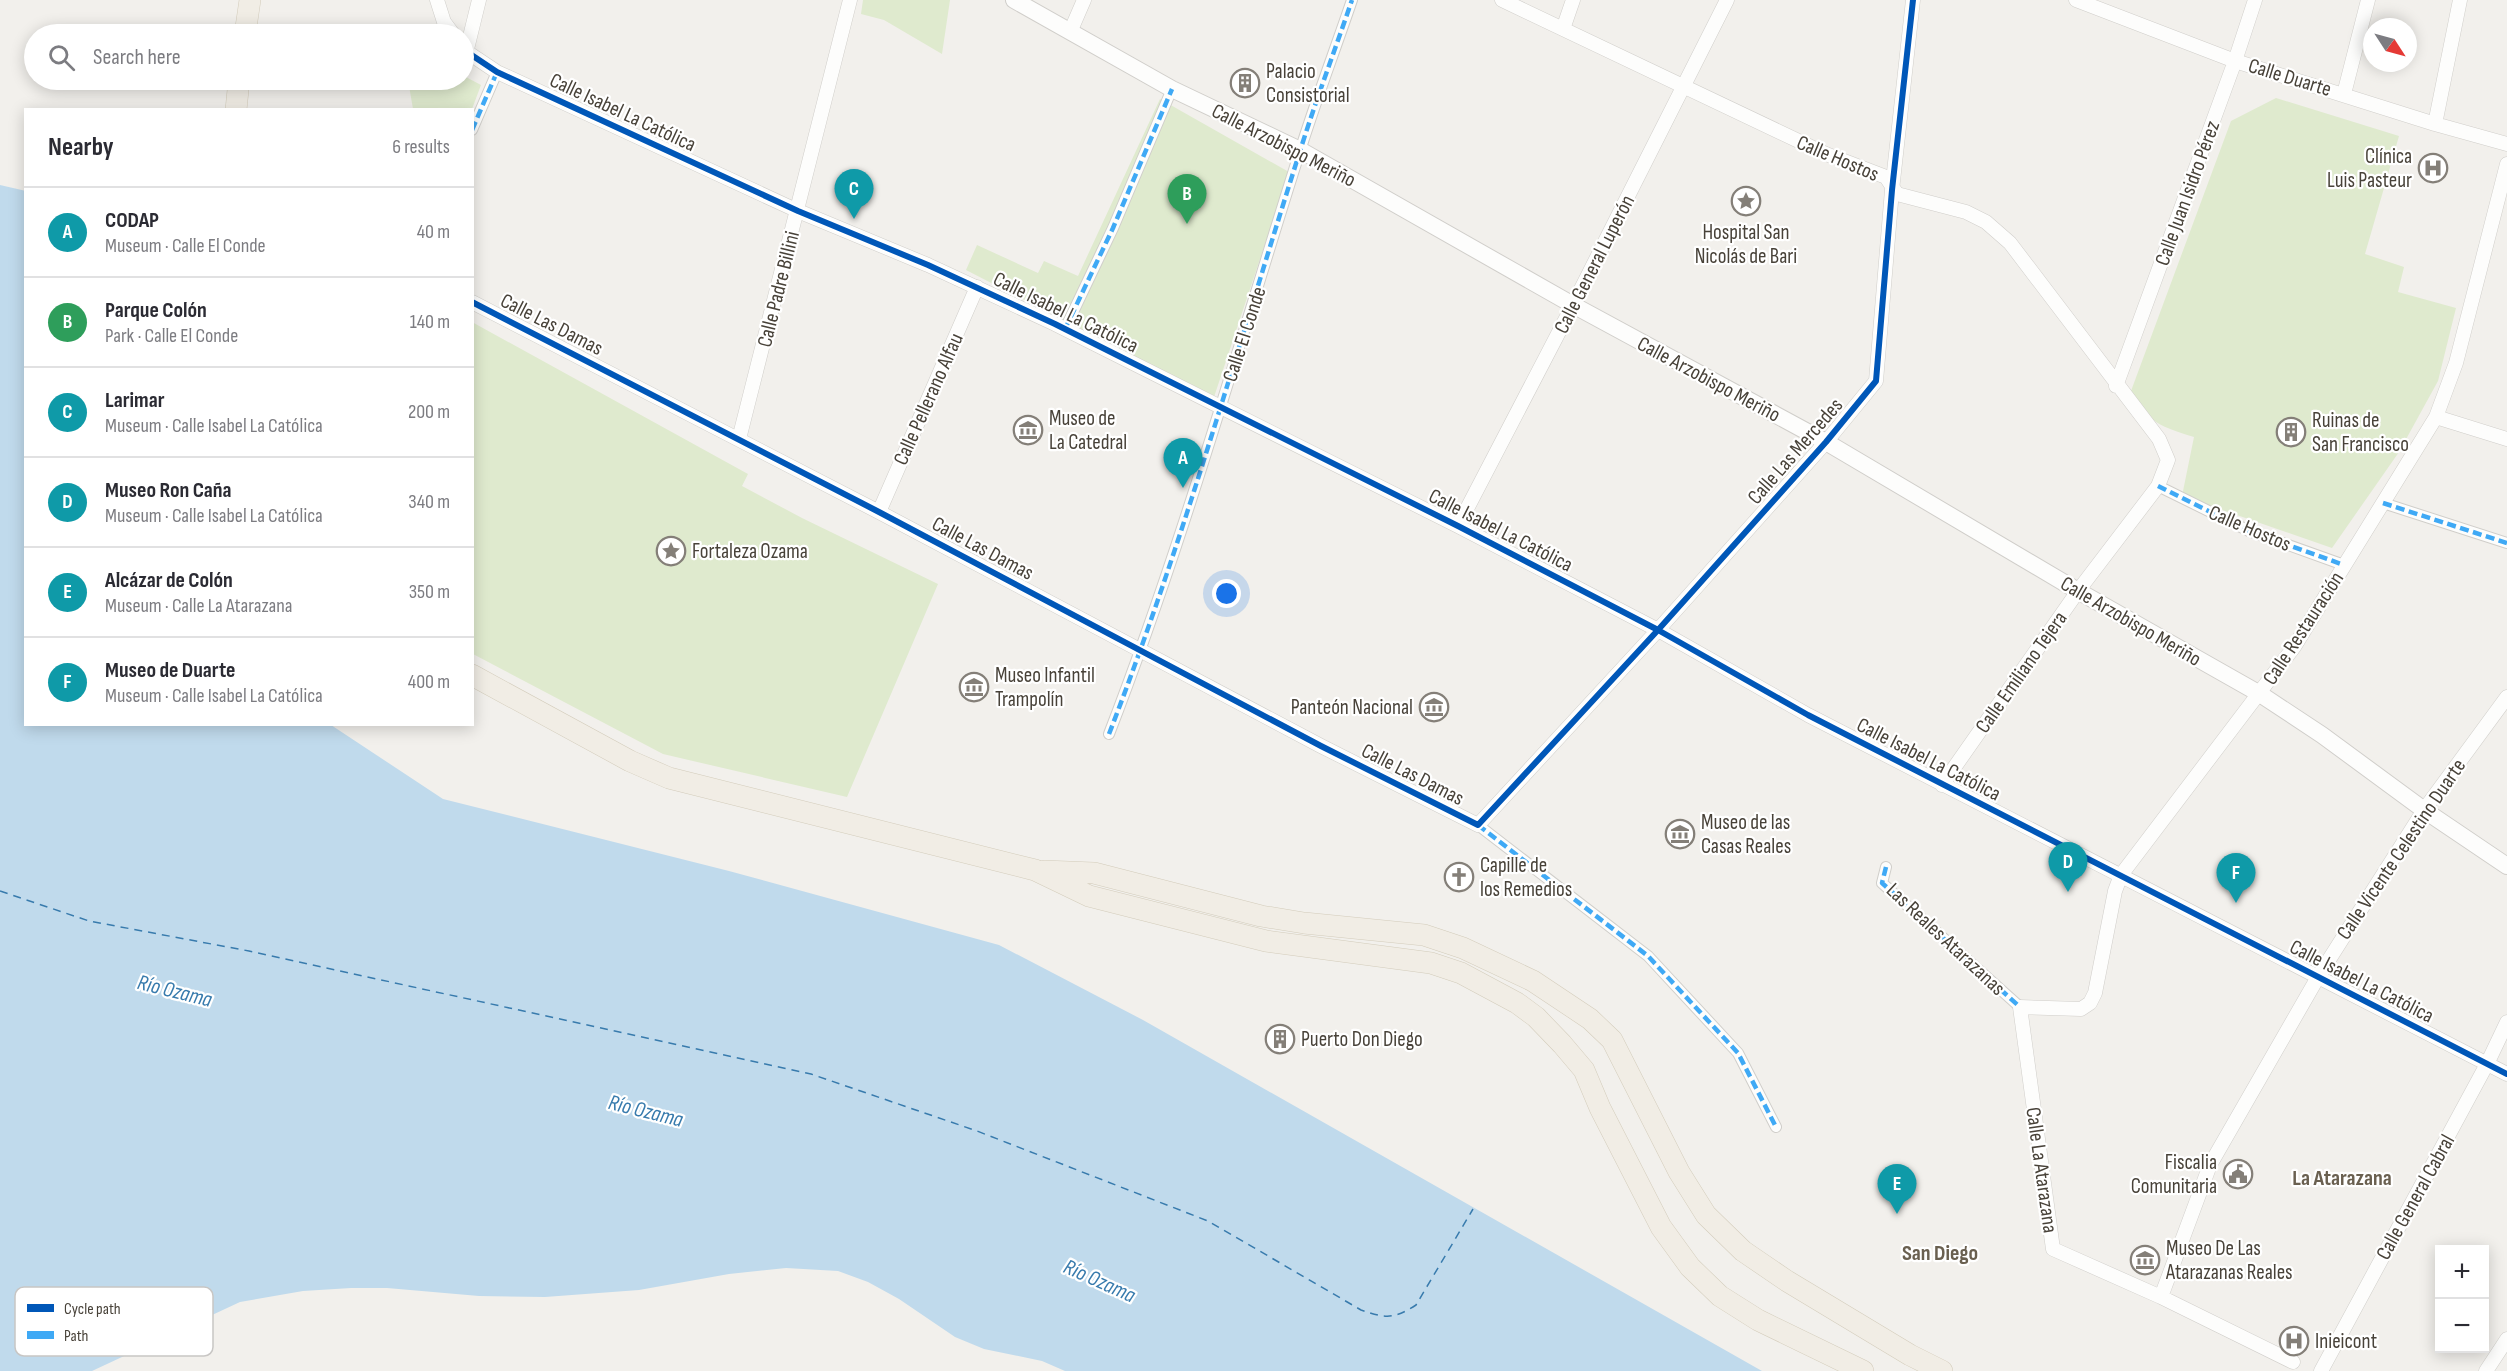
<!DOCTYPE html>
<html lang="en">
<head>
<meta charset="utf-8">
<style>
  :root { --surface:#fff; --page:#f7f7f7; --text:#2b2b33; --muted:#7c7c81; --line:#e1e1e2; --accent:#0f766e }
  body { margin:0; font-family:"Sofia Sans Condensed",sans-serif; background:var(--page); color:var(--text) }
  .controls { position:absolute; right:18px; bottom:18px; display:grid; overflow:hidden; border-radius:0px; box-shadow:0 3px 15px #0003 }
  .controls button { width:54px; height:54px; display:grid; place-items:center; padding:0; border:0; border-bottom:2px solid var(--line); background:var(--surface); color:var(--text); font:30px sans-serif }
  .compass { position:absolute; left:2363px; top:18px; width:54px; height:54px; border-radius:50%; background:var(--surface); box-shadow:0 3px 15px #0003; rotate:126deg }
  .you { position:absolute; left:1227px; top:594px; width:21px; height:21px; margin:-15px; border:4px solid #fff; border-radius:50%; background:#1a73e8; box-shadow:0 0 0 9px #1a73e833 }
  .badge { display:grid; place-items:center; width:39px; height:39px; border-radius:50%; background:var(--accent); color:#fff; font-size:20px; font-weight:700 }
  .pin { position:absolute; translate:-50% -50px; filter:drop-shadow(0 2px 3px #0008) }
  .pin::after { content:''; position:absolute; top:32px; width:21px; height:18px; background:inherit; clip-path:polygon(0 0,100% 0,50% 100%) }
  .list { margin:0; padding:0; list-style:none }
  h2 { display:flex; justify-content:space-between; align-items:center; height:78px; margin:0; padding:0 24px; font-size:26px }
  h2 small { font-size:20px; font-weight:400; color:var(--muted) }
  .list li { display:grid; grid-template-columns:39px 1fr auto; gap:18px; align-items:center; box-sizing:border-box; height:90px; padding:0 24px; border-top:2px solid var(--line) }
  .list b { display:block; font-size:22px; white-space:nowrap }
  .list p { margin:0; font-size:20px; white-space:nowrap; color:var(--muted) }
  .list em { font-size:20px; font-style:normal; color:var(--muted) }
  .icon { flex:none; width:33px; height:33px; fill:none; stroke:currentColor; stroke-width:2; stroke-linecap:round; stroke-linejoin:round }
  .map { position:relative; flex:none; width:2507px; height:1371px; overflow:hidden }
  .search { position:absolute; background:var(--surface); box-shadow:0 3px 15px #0003; left:24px; top:24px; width:450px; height:66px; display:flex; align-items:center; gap:15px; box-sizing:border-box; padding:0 21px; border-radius:33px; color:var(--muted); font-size:22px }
  .panel { position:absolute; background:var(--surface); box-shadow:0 3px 15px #0003; left:24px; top:108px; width:450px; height:618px; border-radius:0px }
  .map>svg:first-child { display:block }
  .green { fill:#dfeace }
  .water { fill:#c0daec }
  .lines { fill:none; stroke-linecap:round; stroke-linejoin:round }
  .ferry { stroke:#387bad; stroke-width:1.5; stroke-dasharray:8 6; stroke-linecap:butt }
  .pedestrian-casing { stroke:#d0ceca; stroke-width:12 }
  .minor-casing { stroke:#d0ceca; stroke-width:15 }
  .tertiary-casing { stroke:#d0ceca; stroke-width:18 }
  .primary-casing { stroke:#d3ccbb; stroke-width:22 }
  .pedestrian { stroke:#fdfdfc; stroke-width:10 }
  .minor { stroke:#fdfdfc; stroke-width:14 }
  .tertiary { stroke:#fdfdfc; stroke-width:16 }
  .primary { stroke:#f1ede5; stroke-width:21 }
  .quiet { stroke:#3fa9f5; stroke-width:4.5; stroke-dasharray:9 4.5; stroke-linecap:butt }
  .cycleway-casing { stroke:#fff; stroke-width:10 }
  .cycleway { stroke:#0057b8; stroke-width:6 }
  .labels { text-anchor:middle; stroke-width:4.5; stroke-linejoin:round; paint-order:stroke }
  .poi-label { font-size:21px; fill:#484239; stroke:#fff; text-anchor:start }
  .street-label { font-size:21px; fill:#484239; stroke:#fff }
  .water-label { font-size:22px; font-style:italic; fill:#387bad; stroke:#fff }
  .neighbourhood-label { font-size:22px; font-weight:bold; fill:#6a6050; stroke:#fff }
  .key { fill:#fff; stroke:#c8c6c4; stroke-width:1.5 }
  .key-label { font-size:16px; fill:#484239 }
</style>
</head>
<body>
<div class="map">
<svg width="2507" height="1371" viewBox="0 0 2507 1371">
  <rect width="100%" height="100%" fill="#f2f0ec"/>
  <path class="green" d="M863,0H950L942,54L884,20L861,14Z
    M464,76L481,85L472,109H413L408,80H464Z
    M2276,98L2399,136L2365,254L2404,267L2398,292L2456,308L2438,381L2399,452L2332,548L2182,496L2194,437C2162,427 2147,423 2131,391L2231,121Z
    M1160,99L1289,172L1214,397L966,270L977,245L1038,273L1044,261L1078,276Z
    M472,322L748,474L742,486L802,518L938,584L847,797L663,754L473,654Z"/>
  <path class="water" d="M0,185L26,191V724L331,725L443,799L729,871L999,945L1143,1020L1762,1371H1065L1042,1361L984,1349L955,1337L899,1299L868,1282L838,1271L786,1268L729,1274L639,1290L545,1297L479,1296L387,1288H351L303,1291L240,1302L92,1371H0Z"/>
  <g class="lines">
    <path class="ferry" d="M0,891L89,921L249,951L811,1074L977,1131L1208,1221L1361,1310C1385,1318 1393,1320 1416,1305L1473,1209"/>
    <g class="pedestrian-casing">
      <path id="pedestrian" d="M472,130L497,72
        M1065,329L1113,228L1172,89
        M2158,486L2249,531L2344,565
        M2383,503L2507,543
        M1109,734C1183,543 1238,346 1300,151C1316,100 1335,50 1352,0
        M1478,825L1648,956L1738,1053L1776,1127
        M1886,867L1882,883L2020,1007"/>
    </g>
    <g class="minor-casing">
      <path id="minor" d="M437,0L444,22L453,34
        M1502,0L1826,154L1886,177L1897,194L1966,212L1986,222L2010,243L2159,439L2168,460L2158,486L2078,591L1942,785
        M2076,0L2235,61L2435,124L2507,144
        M1563,29L1573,0
        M1071,30L1084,0
        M464,50L497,72L798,211L928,265L1055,324L1458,526L1658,630L1808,715L2507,1074
        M466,53L479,0
        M2344,94L2368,0
        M2435,124L2460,0
        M472,302L879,512L1321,746L1478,825L1658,630L1826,442L1876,381L1892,190L1913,0
        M2116,386L2235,61L2255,0
        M2436,417L2507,439
        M739,439L850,0
        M879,512L977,287
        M1458,526L1573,305L1727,0
        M2161,1297L2210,1165L2318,977L2424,810L2507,697
        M2293,1362L2161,1297L2053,1249L2020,1007L2081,1009L2090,1003L2095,993L2115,891L2121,875L2294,647L2436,417L2456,363L2507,164
        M2321,1371L2487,1064L2507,1022
        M2486,1371L2507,1339"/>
    </g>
    <g class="tertiary-casing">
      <path id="tertiary" d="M1014,0L1172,89L1300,150L1573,305L1826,442L2078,591L2260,694L2322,735L2424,810L2507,866"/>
    </g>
    <g class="primary-casing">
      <path id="primary" d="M245,34L250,0
        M236,110L239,80
        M472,675L630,761L669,778L1035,870L1089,896L1266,941L1431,963L1461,973L1517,1003L1536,1017L1562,1044L1584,1070L1600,1108L1661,1227L1690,1267L1720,1296L1758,1320L1863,1371
        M1044,871L1094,873L1261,916L1304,923L1424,935L1463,948L1533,981L1590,1019L1612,1040L1679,1172L1706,1215L1743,1251L1787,1281L1910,1355L1942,1371"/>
    </g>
    <use href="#pedestrian" class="pedestrian"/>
    <use href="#minor" class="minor"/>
    <use href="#tertiary" class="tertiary"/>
    <use href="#primary" class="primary"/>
    <path class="quiet" d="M472,130L497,72
      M1065,329L1113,228L1172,89
      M2158,486L2249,531L2344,565
      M2383,503L2507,543
      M1109,734C1183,543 1238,346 1300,151C1316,100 1335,50 1352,0
      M1478,825L1648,956L1738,1053L1776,1127
      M1886,867L1882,883L2020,1007"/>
    <g class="cycleway-casing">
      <path id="cycleway" d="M464,50L497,72L798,211L928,265L1055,324L1458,526L1658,630L1808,715L2507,1074
        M472,302L879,512L1321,746L1478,825L1658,630L1826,442L1876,381L1892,190L1913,0"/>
    </g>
    <use href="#cycleway" class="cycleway"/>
  </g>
  <defs>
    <g id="building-ring" transform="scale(1.5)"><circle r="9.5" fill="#fff" stroke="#847f78" stroke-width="1.5"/><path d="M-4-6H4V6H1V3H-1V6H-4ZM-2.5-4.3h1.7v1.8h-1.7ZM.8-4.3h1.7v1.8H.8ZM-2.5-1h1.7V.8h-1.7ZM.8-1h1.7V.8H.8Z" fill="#847f78"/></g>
    <g id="hospital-ring" transform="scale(1.5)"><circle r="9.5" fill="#fff" stroke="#847f78" stroke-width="1.5"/><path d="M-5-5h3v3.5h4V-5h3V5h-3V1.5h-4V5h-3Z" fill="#847f78"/></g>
    <g id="sight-ring" transform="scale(1.5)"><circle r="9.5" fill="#fff" stroke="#847f78" stroke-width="1.5"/><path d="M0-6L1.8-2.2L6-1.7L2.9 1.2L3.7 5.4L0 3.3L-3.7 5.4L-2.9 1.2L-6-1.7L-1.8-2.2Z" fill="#847f78"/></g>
    <g id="museum-ring" transform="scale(1.5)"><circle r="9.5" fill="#fff" stroke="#847f78" stroke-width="1.5"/><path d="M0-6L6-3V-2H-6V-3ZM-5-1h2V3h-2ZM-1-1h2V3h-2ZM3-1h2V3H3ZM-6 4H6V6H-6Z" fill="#847f78"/></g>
    <g id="church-ring" transform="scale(1.5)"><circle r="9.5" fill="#fff" stroke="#847f78" stroke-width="1.5"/><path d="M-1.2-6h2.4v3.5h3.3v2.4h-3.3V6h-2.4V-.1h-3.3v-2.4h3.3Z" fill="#847f78"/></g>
    <g id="civic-ring" transform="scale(1.5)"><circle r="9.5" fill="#fff" stroke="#847f78" stroke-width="1.5"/><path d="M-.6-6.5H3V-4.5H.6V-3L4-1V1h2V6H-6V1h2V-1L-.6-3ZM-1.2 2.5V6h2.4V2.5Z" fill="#847f78"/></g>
  </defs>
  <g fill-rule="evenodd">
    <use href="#building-ring" x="1245" y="83"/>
    <use href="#hospital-ring" x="2433" y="168"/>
    <use href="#sight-ring" x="1746" y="201"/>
    <use href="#museum-ring" x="1028" y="430"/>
    <use href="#building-ring" x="2291" y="432"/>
    <use href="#sight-ring" x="671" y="551"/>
    <use href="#museum-ring" x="974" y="687"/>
    <use href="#museum-ring" x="1434" y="707"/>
    <use href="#museum-ring" x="1680" y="834"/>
    <use href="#church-ring" x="1459" y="877"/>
    <use href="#building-ring" x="1280" y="1039"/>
    <use href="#civic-ring" x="2238" y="1174"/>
    <use href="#museum-ring" x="2145" y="1260"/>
    <use href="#hospital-ring" x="2294" y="1341"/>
  </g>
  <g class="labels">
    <g class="poi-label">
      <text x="1266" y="78">Palacio<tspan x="1266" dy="24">Consistorial</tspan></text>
      <text x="2412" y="163" text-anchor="end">Clínica<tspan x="2412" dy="24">Luis Pasteur</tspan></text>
      <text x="1746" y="239" text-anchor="middle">Hospital San<tspan x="1746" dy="24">Nicolás de Bari</tspan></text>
      <text x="1049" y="425">Museo de<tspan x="1049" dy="24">La Catedral</tspan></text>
      <text x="2312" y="427">Ruinas de<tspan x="2312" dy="24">San Francisco</tspan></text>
      <text x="692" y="558">Fortaleza Ozama</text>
      <text x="995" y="682">Museo Infantil<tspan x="995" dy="24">Trampolín</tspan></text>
      <text x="1413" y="714" text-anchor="end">Panteón Nacional</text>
      <text x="1701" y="829">Museo de las<tspan x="1701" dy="24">Casas Reales</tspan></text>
      <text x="1480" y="872">Capille de<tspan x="1480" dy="24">los Remedios</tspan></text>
      <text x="1301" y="1046">Puerto Don Diego</text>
      <text x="2217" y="1169" text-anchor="end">Fiscalia<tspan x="2217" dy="24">Comunitaria</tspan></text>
      <text x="2166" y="1255">Museo De Las<tspan x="2166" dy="24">Atarazanas Reales</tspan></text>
      <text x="2315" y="1348">Inieicont</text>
    </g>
    <g class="street-label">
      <text transform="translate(2290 77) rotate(17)" y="7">Calle Duarte</text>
      <text transform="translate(623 112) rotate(25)" y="7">Calle Isabel La Católica</text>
      <text transform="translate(1284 145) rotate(27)" y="7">Calle Arzobispo Meriño</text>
      <text transform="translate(1838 158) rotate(23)" y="7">Calle Hostos</text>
      <text transform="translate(2187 193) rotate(-70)" y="7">Calle Juan Isidro Pérez</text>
      <text transform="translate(1594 264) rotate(-63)" y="7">Calle General Luperón</text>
      <text transform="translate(778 289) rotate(-76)" y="7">Calle Padre Billini</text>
      <text transform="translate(1066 312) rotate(26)" y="7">Calle Isabel La Católica</text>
      <text transform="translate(552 324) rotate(27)" y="7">Calle Las Damas</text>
      <text transform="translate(1244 334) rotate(-72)" y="7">Calle El Conde</text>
      <text transform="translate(1709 379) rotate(28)" y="7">Calle Arzobispo Meriño</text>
      <text transform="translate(928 399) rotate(-66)" y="7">Calle Pellerano Alfau</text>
      <text transform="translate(1795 451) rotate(-49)" y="7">Calle Las Mercedes</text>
      <text transform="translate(2250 528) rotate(23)" y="7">Calle Hostos</text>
      <text transform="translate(1501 530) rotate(27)" y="7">Calle Isabel La Católica</text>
      <text transform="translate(983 548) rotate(28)" y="7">Calle Las Damas</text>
      <text transform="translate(2131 621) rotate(30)" y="7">Calle Arzobispo Meriño</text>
      <text transform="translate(2303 628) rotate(-57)" y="7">Calle Restauración</text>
      <text transform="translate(2021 672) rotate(-55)" y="7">Calle Emiliano Tejera</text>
      <text transform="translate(1929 759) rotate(27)" y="7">Calle Isabel La Católica</text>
      <text transform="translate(1413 774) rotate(27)" y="7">Calle Las Damas</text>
      <text transform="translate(2401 849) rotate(-56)" y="7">Calle Vicente Celestino Duarte</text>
      <text transform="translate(1946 939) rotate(43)" y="7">Las Reales Atarazanas</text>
      <text transform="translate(2362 981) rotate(27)" y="7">Calle Isabel La Católica</text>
      <text transform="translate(2042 1170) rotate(82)" y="7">Calle La Atarazana</text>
      <text transform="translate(2415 1197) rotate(-61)" y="7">Calle General Cabral</text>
    </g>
    <g class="water-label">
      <text transform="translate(175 990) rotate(14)" y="8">Río Ozama</text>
      <text transform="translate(646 1110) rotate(14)" y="8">Río Ozama</text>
      <text transform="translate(1100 1280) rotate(24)" y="8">Río Ozama</text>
    </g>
    <g class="neighbourhood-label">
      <text x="2342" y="1185">La Atarazana</text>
      <text x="1940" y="1260">San Diego</text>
    </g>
  </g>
  <rect x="15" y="1287" width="198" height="69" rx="9" class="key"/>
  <rect x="27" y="1304" width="27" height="8" fill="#0057b8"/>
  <rect x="27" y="1331" width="27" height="8" fill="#3fa9f5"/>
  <g class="key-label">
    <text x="64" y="1314">Cycle path</text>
    <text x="64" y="1341">Path</text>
  </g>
</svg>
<div class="controls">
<button>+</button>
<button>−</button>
</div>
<svg class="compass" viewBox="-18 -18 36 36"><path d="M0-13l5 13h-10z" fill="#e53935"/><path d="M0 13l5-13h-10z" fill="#7c7c81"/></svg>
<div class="you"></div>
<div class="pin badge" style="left:1183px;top:488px;background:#0f9aa8">A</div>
<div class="pin badge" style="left:1187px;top:224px;background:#2e9e5b">B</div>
<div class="pin badge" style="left:854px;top:219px;background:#0f9aa8">C</div>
<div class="pin badge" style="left:2068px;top:892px;background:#0f9aa8">D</div>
<div class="pin badge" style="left:1897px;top:1214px;background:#0f9aa8">E</div>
<div class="pin badge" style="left:2236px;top:903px;background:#0f9aa8">F</div>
<div class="search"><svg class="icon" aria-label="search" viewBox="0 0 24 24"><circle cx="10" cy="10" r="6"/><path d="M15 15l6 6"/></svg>Search here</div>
<section class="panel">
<h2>Nearby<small>6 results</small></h2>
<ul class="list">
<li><span class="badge" style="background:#0f9aa8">A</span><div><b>CODAP</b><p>Museum · Calle El Conde</p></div><em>40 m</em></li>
<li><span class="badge" style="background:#2e9e5b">B</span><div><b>Parque Colón</b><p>Park · Calle El Conde</p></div><em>140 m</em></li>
<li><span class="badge" style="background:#0f9aa8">C</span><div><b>Larimar</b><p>Museum · Calle Isabel La Católica</p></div><em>200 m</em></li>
<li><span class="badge" style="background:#0f9aa8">D</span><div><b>Museo Ron Caña</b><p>Museum · Calle Isabel La Católica</p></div><em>340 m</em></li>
<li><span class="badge" style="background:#0f9aa8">E</span><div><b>Alcázar de Colón</b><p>Museum · Calle La Atarazana</p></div><em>350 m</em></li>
<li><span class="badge" style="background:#0f9aa8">F</span><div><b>Museo de Duarte</b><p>Museum · Calle Isabel La Católica</p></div><em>400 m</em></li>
</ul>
</section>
</div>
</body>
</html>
